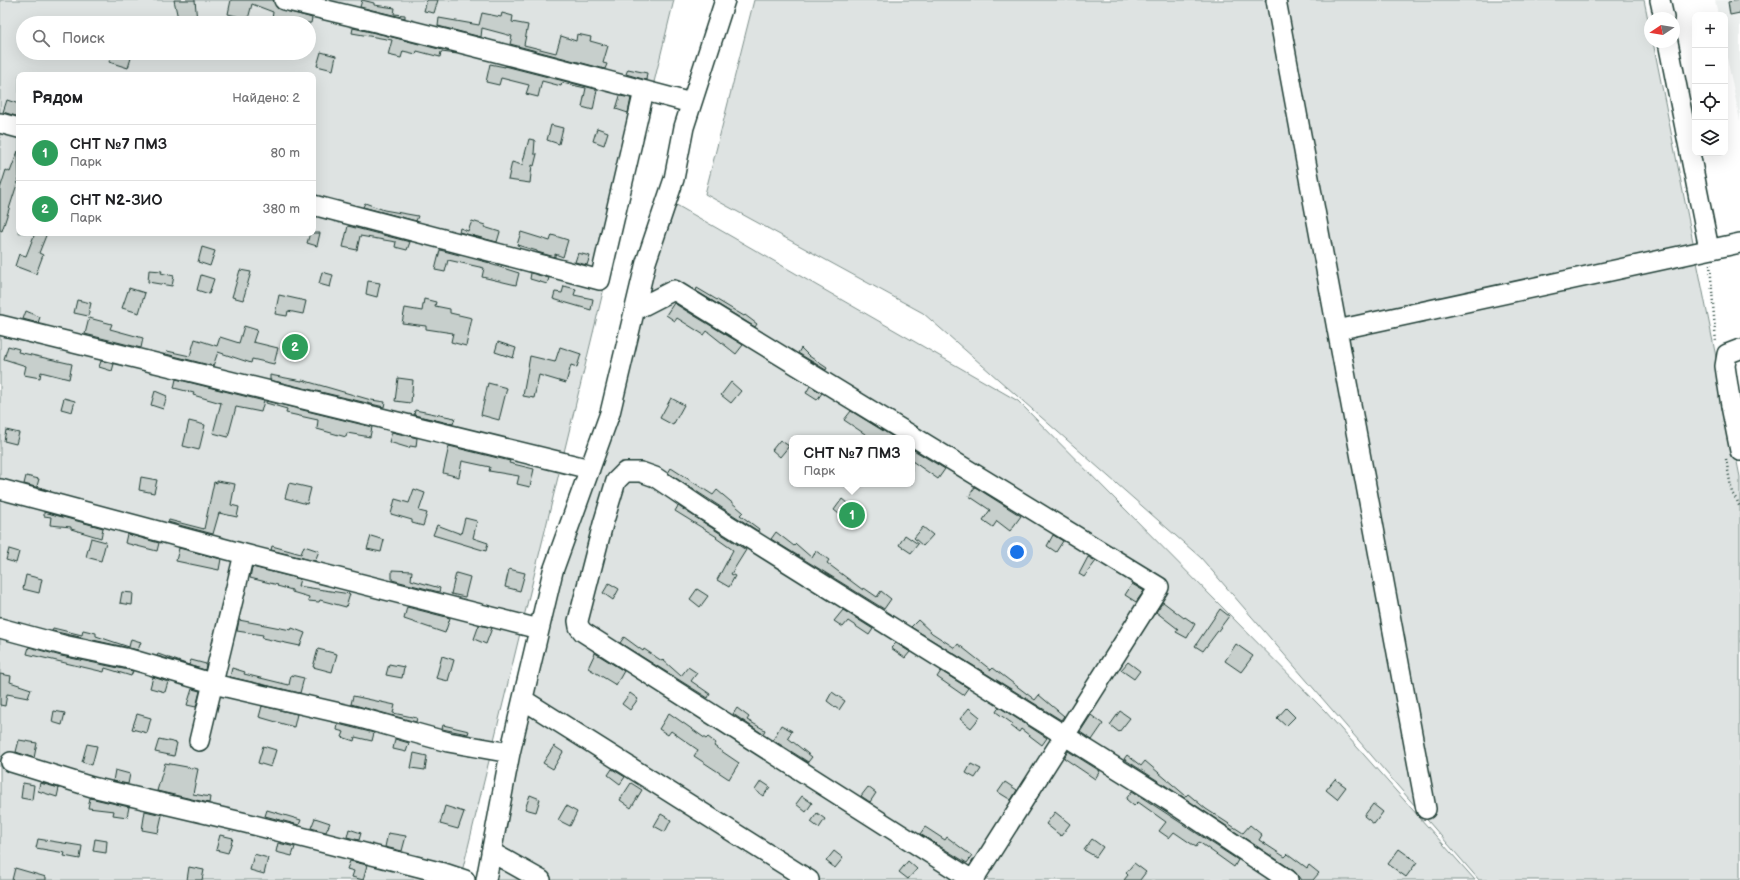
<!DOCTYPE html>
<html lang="ru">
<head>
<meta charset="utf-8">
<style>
  :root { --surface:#fff; --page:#f2f2f2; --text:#202124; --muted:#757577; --line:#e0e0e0; --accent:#111827 }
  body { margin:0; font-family:"Balsamiq Sans",sans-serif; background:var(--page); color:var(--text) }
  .controls { position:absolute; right:12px; top:12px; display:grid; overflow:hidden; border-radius:8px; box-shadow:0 4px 16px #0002 }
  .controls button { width:36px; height:36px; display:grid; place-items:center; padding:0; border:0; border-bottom:1px solid var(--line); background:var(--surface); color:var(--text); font:20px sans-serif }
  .compass { position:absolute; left:1644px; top:12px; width:36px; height:36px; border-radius:50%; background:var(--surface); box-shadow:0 4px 16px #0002; rotate:258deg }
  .you { position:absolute; left:1017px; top:552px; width:14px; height:14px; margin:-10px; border:3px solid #fff; border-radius:50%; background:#1a73e8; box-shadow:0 0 0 6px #1a73e833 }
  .badge { display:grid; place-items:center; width:26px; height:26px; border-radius:50%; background:var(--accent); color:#fff; font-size:13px; font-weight:700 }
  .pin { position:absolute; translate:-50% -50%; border:2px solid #fff; box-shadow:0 1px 4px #0006 }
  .popup { position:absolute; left:789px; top:435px; width:126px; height:52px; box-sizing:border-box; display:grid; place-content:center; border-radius:8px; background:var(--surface); filter:drop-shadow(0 1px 3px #0005); font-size:13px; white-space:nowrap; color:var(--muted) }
  .popup b { font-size:15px; color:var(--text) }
  .popup::after { content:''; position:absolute; left:50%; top:100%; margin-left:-8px; border:8px solid transparent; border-top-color:var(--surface) }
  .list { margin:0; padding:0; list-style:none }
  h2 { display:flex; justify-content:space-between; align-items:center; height:52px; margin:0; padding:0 16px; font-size:17px }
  h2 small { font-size:13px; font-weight:400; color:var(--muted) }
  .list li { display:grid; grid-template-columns:26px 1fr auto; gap:12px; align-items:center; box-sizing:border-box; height:56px; padding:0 16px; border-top:1px solid var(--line) }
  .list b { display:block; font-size:15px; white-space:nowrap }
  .list p { margin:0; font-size:13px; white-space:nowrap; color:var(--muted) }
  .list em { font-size:13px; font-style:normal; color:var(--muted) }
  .icon { flex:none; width:22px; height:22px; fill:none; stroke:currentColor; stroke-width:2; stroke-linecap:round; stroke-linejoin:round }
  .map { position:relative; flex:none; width:1740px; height:880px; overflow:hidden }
  .search { position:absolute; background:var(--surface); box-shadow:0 4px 16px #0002; left:16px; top:16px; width:300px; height:44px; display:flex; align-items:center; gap:10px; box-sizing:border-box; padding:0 14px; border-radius:22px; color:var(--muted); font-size:15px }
  .panel { position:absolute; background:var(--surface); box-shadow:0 4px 16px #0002; left:16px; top:72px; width:300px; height:164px; border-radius:8px }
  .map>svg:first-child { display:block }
  .built { fill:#eef1f0 }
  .green { fill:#dee3e2; stroke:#7e908b; fill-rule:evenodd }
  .building { fill:#c7cfcc; stroke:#1f3d34 }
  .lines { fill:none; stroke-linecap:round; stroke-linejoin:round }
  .minor-casing { stroke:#1f3d34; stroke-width:22 }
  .path { stroke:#1f3d34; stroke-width:2.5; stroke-dasharray:1 3; stroke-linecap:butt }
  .minor { stroke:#fff; stroke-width:19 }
</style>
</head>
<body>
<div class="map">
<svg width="1740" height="880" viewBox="0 0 1740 880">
  <rect width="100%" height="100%" fill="#fff"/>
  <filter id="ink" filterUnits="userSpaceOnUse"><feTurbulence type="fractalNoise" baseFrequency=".025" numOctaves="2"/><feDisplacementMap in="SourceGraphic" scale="8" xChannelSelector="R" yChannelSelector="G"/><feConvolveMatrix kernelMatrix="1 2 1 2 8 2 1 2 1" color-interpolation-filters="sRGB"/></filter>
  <g filter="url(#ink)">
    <path class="built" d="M1715,0H1740V121L1725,48V15H1718Z"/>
    <path class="green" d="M0,0H674L460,880H0ZM23,23H309V53H23ZM19,75H313V233H19Z
      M754,0H1644L1650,29V42H1653L1740,477V880H1479L1201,558L923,313L705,194Z
      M666,199L1018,401L1325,711L1475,880H495L539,629ZM792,438H912V484H792Z"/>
    <path class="building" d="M174,0H195L197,21L179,23Z
      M231,0H273L277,8L312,18L311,23H292L272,19L273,12L252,4L248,19L228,14Z
      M362,0L374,3V5L395,8L394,14L405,15V18L360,7Z
      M427,0H438L434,13L424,11Z
      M1740,0V13L1730,15L1728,2Z
      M482,13L501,17L502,13L513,16L512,22L528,25L524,45L556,53L561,36L576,41L577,34L591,37L590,41L608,46L603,63L607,64L605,69L510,44L512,36L482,28L481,37L438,26L439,18L479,25Z
      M353,28L384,35L458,54L441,52L440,57L417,51L416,54L403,51L401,58L388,55L392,40L352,33Z
      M321,52L336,56L333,70L317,66Z
      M112,53L131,58L128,68L109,62Z
      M490,64L505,67V66L599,90H597L593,110L582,107L586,88L562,83L561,86L542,81L538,97L526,94L529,85L501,78L499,85L486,82Z
      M628,69L647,73L646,80L626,74Z
      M620,96L631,98L628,113L616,109Z
      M7,100L19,104V117L3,112Z
      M551,125L563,128L559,144L547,140Z
      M597,128L608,132L604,145L593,141Z
      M529,139L535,140L534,154H537L534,166L532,165L530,183L508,180L512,162L522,165Z
      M18,151L19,178L2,231L0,230V189L6,170L10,172Z
      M365,203L384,210L418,216L416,221L363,207Z
      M472,221L485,225L484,227L500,232L497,242L459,232L460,228L468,231Z
      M348,226L410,242L407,250L395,247L396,242L360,236L357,250L343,247Z
      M521,232L550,241L552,235L568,240L563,257L555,254V257L537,252V251L517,245Z
      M35,233H47L39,253L43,255L36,274L15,266L19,254L26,256Z
      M310,233H320L317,246L307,243Z
      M202,247L215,251L210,266L198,262Z
      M440,250L490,263V264L519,273L516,285L482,277L484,268L448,260L445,272L435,270Z
      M578,253L590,256L587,265L575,262Z
      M149,270L162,271L161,273L174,276L172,286L148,282Z
      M240,270L251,272L243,300L232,297Z
      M322,272L333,275L330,287L319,284Z
      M531,273L549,278L547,284L530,279Z
      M201,275L214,279L209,294L197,290Z
      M368,281L380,283L377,297L366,294Z
      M564,286L576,289L574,295L593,299L591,310L553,299L555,292L562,293Z
      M129,288L145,293L139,313L122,308Z
      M697,288L744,316L745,315L757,324L755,327L696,291Z
      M279,295L306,301L303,314L288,311L287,316L275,314Z
      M424,299L436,302L435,306L450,309V313L472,318L466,346L451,342L453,333L426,329V326L402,323L405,308L422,311Z
      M77,300L91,303L88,316L74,313Z
      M674,303L685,310L743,345L736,354L707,331L704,335L677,318L675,321L666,315Z
      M26,311L40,317L38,323L23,319Z
      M89,318L112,324L110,329L143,338L141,348L85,334Z
      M244,326L257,330L253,342L278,348L274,364L252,359L251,363L218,352L213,366L166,354L167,351L190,356L195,339L217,346L220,337L239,343Z
      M498,342L516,348L513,358L495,352Z
      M8,346L19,349L18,352L72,364L69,379L41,372L40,378L24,375L26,366L4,359Z
      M560,347L581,354L577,367L571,365L566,383L539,375L534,398L523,396L530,356L555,362Z
      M801,348L809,356L827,368L826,370L798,353Z
      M101,361L114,364L112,371L99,367Z
      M270,375L302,381V380L371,400L385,402L384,407L270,380Z
      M398,378L413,380L411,403L395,401Z
      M176,379L264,401L261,412L236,407L228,437L213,433L221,403L193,395L194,393L174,388Z
      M731,382L741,391L731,403L721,395Z
      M488,383L507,388L499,420L481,415Z
      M810,386L822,393L817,400L806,393Z
      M155,391L167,396L163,409L151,405Z
      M64,398L75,401L72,412L61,409Z
      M671,398L684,405L673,425L660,418Z
      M266,401L372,427L370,437L347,433L346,437L317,429L318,420L286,413L287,409L266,403Z
      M415,410L455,418L453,424L414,415Z
      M851,411L895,438H871L844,420Z
      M189,421L205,425L199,450L183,446Z
      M6,430L19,433L16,444L4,441Z
      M392,432L417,438L416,447L410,446L409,448L389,442Z
      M780,440L789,446L780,457L772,450Z
      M449,446L510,461L509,463L534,469L530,487L517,484L519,476L489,471L490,467L462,461L459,477L443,473Z
      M912,449L945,469L938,479L912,461Z
      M671,468L713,495L717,490L743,512L740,515L759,529L758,531L668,473Z
      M26,476L39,479L37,486L51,491L24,484Z
      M141,477L157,480L154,493L139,490Z
      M217,481L235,484L231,505L239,507L237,517L219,513L213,534L168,522L169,520L204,529L214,482L217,483Z
      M289,483L311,488L307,504L285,498Z
      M975,487L1021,516L1010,531L997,521L993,527L983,520L990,510L969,496Z
      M414,489L425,493L419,511L427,513L423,526L412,523V520L391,514L395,499L409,503Z
      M842,499L857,511L849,522L834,510Z
      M678,506L746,550L731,574L735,576L729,587L717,580L733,550L716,538L717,537L675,511Z
      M44,512L103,528L101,538L71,529V527L50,525L51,517L44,516Z
      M465,518L477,521L473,538L488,543L486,551L433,535L437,525L461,534Z
      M923,527L933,535L923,546L914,538Z
      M776,532L794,546L796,544L812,558L816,551L829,560L827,563L863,590L864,588L877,597L881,591L891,599L884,609L771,539Z
      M127,534L159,543L157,551L125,543Z
      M905,535L918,544L911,553L899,545Z
      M1053,535L1063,541L1056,552L1047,546Z
      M371,536L384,540L381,552L367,549Z
      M91,538L106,542L101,561L86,557Z
      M272,546L301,554L304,546L319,551L315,561L271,550Z
      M179,548L221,559L219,570L176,561Z
      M9,549L19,552L16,563L6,560Z
      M1088,557L1096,561L1084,577L1079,574Z
      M252,567L300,579L298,586L350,594L346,607L320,600L319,602L308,601L309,597L292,592V590L277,586L278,585L250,578Z
      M509,569L525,573L520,591L505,587Z
      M392,570L412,571L411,580L440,588L439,592L392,580Z
      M456,573L470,577L465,597L451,594Z
      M26,575L42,579L39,593L23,589Z
      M609,583L619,589L613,600L603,593Z
      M1132,584L1144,591L1136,602L1125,595Z
      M697,589L708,596L700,607L690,599Z
      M122,592L133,593L132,605L120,603Z
      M1163,602L1184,618L1185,617L1195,624L1187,638L1176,632L1178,629L1156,612Z
      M407,607L450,618L445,633L404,619Z
      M1220,609L1229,616L1203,651L1195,646Z
      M843,610L873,629L869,635L848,621L843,627L834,621Z
      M239,620L291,630L292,628L305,633L300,646L262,638L263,635L237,631Z
      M918,620L932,633L955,648L958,644L991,670L993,668L1035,700L1039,695L1064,716L1061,720L911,627Z
      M479,625L492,628L486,644L474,639Z
      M53,628L82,635L83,630L96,633V636L129,647L131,639L141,642L138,650L66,634L52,631Z
      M624,637L643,651L644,649L662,661L663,660L681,676L688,667L697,673L691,681L710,694L708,698L620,643Z
      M896,643L910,652L905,658L891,648Z
      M1236,644L1253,656L1241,672L1225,661Z
      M29,647L61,656L133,671L131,676L105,668L104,672L27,654Z
      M318,649L337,654L332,672L313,667Z
      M595,653L624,671L616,685L588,668Z
      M158,654L189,665L191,660L206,664L205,670L157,656Z
      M442,656L454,660L448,681L436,678Z
      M1128,662L1140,671L1134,679L1121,670Z
      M389,664L404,667L402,678L386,675Z
      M232,668L245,672L244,674L289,685L291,675L304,678L300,693L230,677Z
      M941,671L968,688L963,695L937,677Z
      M0,674L11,676L10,682L31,689L28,698L7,694L5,706L0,705Z
      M153,677L168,682L165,692L150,688Z
      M192,689L200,691L196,707L187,705Z
      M832,692L845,701L839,710L827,701Z
      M630,693L638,699L630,710L622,704Z
      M353,696L395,705L393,713L417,718L416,722L351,704Z
      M262,706L297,714L294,727L259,717Z
      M999,707L1047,738L1042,745L1021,729L1019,732L1011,726L1013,724L996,712Z
      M737,708L749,717L747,720L765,730L763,734L733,714Z
      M969,708L980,717L971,728L960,719Z
      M1286,708L1295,717L1286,726L1277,718Z
      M54,711L65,713L62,725L52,722Z
      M1120,711L1130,718L1119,732L1110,725Z
      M669,713L706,739L708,737L716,743L714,746L739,763L729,779L694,756L698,750L671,731L668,735L659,729Z
      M137,714L151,718L147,733L132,729Z
      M1091,715L1103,724L1092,740L1080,732Z
      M338,724L374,733L372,741L355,737L354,741L342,737L344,732L337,730Z
      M443,725L469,731L468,734L442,729Z
      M781,725L792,731L788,738L812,757L808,762L773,740Z
      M159,739L177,743L174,756L155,752Z
      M395,739L409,743L406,752L393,749Z
      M19,740L37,743L34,758L16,752Z
      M87,744L97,746L92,765L82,762Z
      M263,746L276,750L271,767L258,763Z
      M554,746L563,752L553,769L543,763Z
      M1068,751L1100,771L1095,779L1064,758Z
      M414,753L427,756L425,770L411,768Z
      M1127,755L1141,766L1145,761L1186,796L1188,794L1206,809L1243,833L1250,825L1262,835L1259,840L1285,857L1288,854L1307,868L1309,865L1319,873L1313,880H1301L1294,871L1180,795L1124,759Z
      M165,763L198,769L193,794L210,797L209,803L157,791Z
      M971,764L981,769L975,778L966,773Z
      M612,769L625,777L620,784L608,775Z
      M115,770L130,774L128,784L113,781Z
      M1335,779L1346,787L1337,799L1326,790Z
      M761,781L770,787L763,796L755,790Z
      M1005,782L1017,790L1011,800L998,792Z
      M23,783L34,785L32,800L21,798Z
      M40,783L59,788L57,797L38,791Z
      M631,783L642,790L631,808L620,800Z
      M868,787L876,793L870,802L861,796Z
      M1132,791L1238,860L1234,867L1199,842L1196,847L1174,832L1169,838L1159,831L1166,822L1138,802L1134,806L1126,799Z
      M530,795L540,799L536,812L525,809Z
      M802,796L812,803L806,812L796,804Z
      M90,798L129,807L127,817L113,815L114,811L88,808Z
      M1373,804L1383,812L1374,824L1364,816Z
      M445,806L464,812L458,829L440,824Z
      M566,806L577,812L570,826L558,820Z
      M267,810L301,820L299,825L265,816Z
      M145,811L162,815L158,833L142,830Z
      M1055,812L1070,824L1061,836L1046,824Z
      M817,813L825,819L819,828L811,822Z
      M661,814L671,820L665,832L654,826Z
      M315,818L330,823L326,832L311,828Z
      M925,827L945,840L947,837L972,856L967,863L920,834Z
      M349,829L361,833L359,840L347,837Z
      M388,833L406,836L402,851L385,847Z
      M220,835L233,838L228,853L216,850Z
      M38,839L82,846L80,859L64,856L65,853L36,848Z
      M95,839L107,841L106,853L93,851Z
      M1092,839L1103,847L1096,857L1084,850Z
      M278,843L295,847L292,856L276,852Z
      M1399,849L1417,862L1406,877L1388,864Z
      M834,851L843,858L835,868L826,861Z
      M254,854L268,858L264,874L250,870Z
      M350,861L367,865L363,880L352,877L354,871L347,869Z
      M908,861L917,869L908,879L899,872Z
      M1134,863L1146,872L1140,880H1124L1128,875L1126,873Z
      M189,867L204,870L202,880H187Z
      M15,868L46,877V880H12Z"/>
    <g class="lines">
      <g class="minor-casing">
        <path id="minor" d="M284,0C421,32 556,67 691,103
          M1276,0L1426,809
          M1660,0L1664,18
          M1668,42L1709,249
          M0,123L19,128
          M313,205L600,280L644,91
          M635,310L674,290L1159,587L973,880
          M0,325L590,469
          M1337,330L1740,243
          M1740,349L1727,354L1725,366L1731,406L1740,451
          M0,489L244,554L199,741
          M244,554L539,629
          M0,628L63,645L130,659L222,686L357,717L448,742L510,753
          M527,702L809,880
          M11,762L92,787L246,823L447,874L465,880
          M491,852L541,880
          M486,880L510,753L553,571L610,413L646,262L674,179L684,127L725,0
          M972,880L583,632L579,627L578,621L603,524L616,481L625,472H641L655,477L704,510L1174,804L1288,880"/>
      </g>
      <path class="path" d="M1710,264L1716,343
        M1726,459L1732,493L1737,500L1740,508"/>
      <use href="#minor" class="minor"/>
    </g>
  </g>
</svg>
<div class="controls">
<button>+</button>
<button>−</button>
<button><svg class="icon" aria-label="locate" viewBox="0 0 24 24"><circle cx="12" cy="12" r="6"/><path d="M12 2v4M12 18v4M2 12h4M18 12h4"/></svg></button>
<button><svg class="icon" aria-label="layers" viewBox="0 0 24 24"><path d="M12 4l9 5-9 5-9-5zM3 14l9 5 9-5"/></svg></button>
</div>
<svg class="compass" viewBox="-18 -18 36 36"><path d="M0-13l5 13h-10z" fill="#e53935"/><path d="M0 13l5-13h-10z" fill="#757577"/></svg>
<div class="you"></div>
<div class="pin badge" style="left:852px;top:515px;background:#2e9e5b">1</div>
<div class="popup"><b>СНТ №7 ПМЗ</b>Парк</div>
<div class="pin badge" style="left:295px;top:347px;background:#2e9e5b">2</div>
<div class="search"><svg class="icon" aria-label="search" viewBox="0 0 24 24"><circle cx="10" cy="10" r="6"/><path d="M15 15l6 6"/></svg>Поиск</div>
<section class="panel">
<h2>Рядом<small>Найдено: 2</small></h2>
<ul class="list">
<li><span class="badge" style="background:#2e9e5b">1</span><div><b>СНТ №7 ПМЗ</b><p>Парк</p></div><em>80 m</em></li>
<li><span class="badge" style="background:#2e9e5b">2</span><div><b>СНТ N2-ЗИО</b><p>Парк</p></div><em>380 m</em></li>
</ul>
</section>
</div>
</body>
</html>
